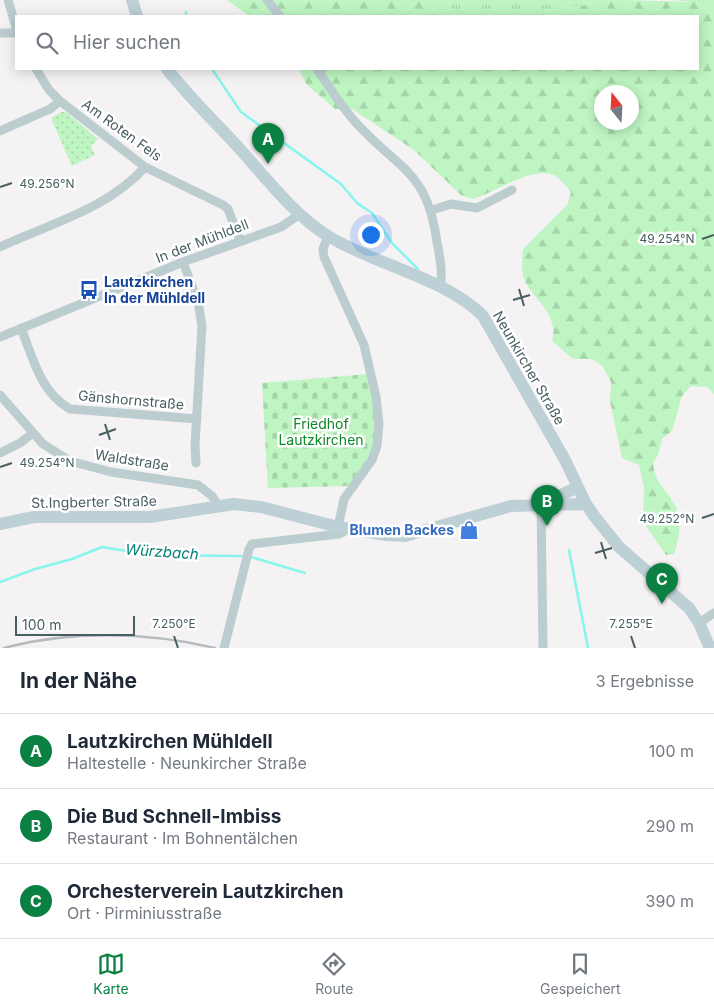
<!DOCTYPE html>
<html lang="de">
<head>
<meta charset="utf-8">
<style>
  :root { --surface:#fff; --page:#f6f6f7; --text:#1f2937; --muted:#747a83; --line:#e0e1e3; --accent:#0b8043 }
  body { margin:0; font-family:Inter,sans-serif; background:var(--page); color:var(--text) }
  .compass { position:absolute; left:594px; top:85px; width:45px; height:45px; border-radius:50%; background:var(--surface); box-shadow:0 2px 12px #0003; rotate:342deg }
  .scale { position:absolute; left:15px; bottom:12px; width:120px; box-sizing:border-box; padding-left:5px; border:2px solid #475e62; border-top:0; font-size:14px; line-height:18px; white-space:nowrap; color:#475e62; -webkit-text-stroke:4px #fff; paint-order:stroke }
  .you { position:absolute; left:370px; top:234px; width:18px; height:18px; margin:-12px; border:4px solid #fff; border-radius:50%; background:#1a73e8; box-shadow:0 0 0 8px #1a73e833 }
  .badge { display:grid; place-items:center; width:32px; height:32px; border-radius:50%; background:var(--accent); color:#fff; font-size:16px; font-weight:700 }
  .pin { position:absolute; translate:-50% -41px; filter:drop-shadow(0 1px 2px #0008) }
  .pin::after { content:''; position:absolute; top:26px; width:18px; height:15px; background:inherit; clip-path:polygon(0 0,100% 0,50% 100%) }
  .list { margin:0; padding:0; list-style:none }
  h2 { display:flex; justify-content:space-between; align-items:center; height:65px; margin:0; padding:0 20px; font-size:21px }
  h2 small { font-size:16px; font-weight:400; color:var(--muted) }
  .list li { display:grid; grid-template-columns:32px 1fr auto; gap:15px; align-items:center; box-sizing:border-box; height:75px; padding:0 20px; border-top:1px solid var(--line) }
  .list b { display:block; font-size:19px; white-space:nowrap }
  .list p { margin:0; font-size:16px; white-space:nowrap; color:var(--muted) }
  .list em { font-size:16px; font-style:normal; color:var(--muted) }
  .icon { flex:none; width:28px; height:28px; fill:none; stroke:currentColor; stroke-width:2; stroke-linecap:round; stroke-linejoin:round }
  .map { position:relative; flex:none; width:714px; height:648px; overflow:hidden }
  .search { position:absolute; background:var(--surface); box-shadow:0 2px 12px #0003; left:15px; right:15px; top:15px; height:55px; display:flex; align-items:center; gap:12px; box-sizing:border-box; padding:0 18px; border-radius:0px; color:var(--muted); font-size:19px }
  .sheet { height:290px; background:var(--surface) }
  nav { display:flex; justify-content:space-around; align-items:center; box-sizing:border-box; height:70px; border-top:1px solid var(--line); background:var(--surface); font-size:14px; color:var(--muted) }
  nav a { display:grid; justify-items:center; gap:2px }
  nav .on { color:var(--accent) }
  .map>svg:first-child { display:block }
  .grass { fill:url(#grass-tufts) }
  .forest { fill:url(#forest-firs); fill-rule:evenodd }
  .cemetery { fill:url(#cemetery-stones) }
  .park { fill:url(#park-dots) }
  .lines { fill:none; stroke-linecap:round; stroke-linejoin:round }
  .stream { stroke:#86f6ec; stroke-width:2.5 }
  .minor { stroke:#bccdd0; stroke-width:9 }
  .secondary { stroke:#bcd0d5; stroke-width:12 }
  .rail { stroke:#b4babd; stroke-width:2.5 }
  .ticks { fill:none; stroke:#475e62; stroke-width:2 }
  .labels { text-anchor:middle; stroke-width:5; stroke-linejoin:round; paint-order:stroke }
  .street-label { font-size:14px; fill:#475e62; stroke:#fff }
  .transit-label { font-size:14px; font-weight:bold; fill:#164399; stroke:#fff; text-anchor:start }
  .park-label { font-size:14px; fill:#0d8926; stroke:#fff }
  .shop-label { font-size:14px; font-weight:bold; fill:#366cbe; stroke:#fff; text-anchor:end }
  .water-label { font-size:15px; font-style:italic; fill:#068175; stroke:#fff }
  .ticks-label { font-size:12px; text-anchor:middle; fill:#475e62; stroke:#fff; stroke-width:5; stroke-linejoin:round; paint-order:stroke }
</style>
</head>
<body>
<div class="map">
<svg width="714" height="648" viewBox="0 0 714 648">
  <defs>
    <pattern id="grass-tufts" width="24" height="20" patternUnits="userSpaceOnUse" patternTransform="scale(1.25)"><rect width="24" height="20" fill="#bef5c2"/><path d="M3 7l-1-3M5 7V3M7 7l1-3M15 17l-1-3M17 17v-4M19 17l1-3" fill="none" stroke="#a5d4a9"/></pattern>
    <pattern id="forest-firs" width="22" height="20" patternUnits="userSpaceOnUse" patternTransform="scale(1.25)"><rect width="22" height="20" fill="#bef5c2"/><path d="M5 1l3.5 6h-7zM16 11l3.5 6h-7z" fill="#a5d4a9"/></pattern>
    <pattern id="cemetery-stones" width="16" height="16" patternUnits="userSpaceOnUse" patternTransform="scale(1.25)"><rect width="16" height="16" fill="#bef5c2"/><path d="M2 7V4a2 2 0 0 1 4 0v3zM10 15v-3a2 2 0 0 1 4 0v3z" fill="#a5d4a9"/></pattern>
    <pattern id="park-dots" width="8" height="8" patternUnits="userSpaceOnUse" patternTransform="scale(1.25)"><rect width="8" height="8" fill="#bef5c2"/><path d="M2 2h.1M6 6h.1" fill="none" stroke="#a5d4a9" stroke-width="1.8" stroke-linecap="round"/></pattern>
  </defs>
  <rect width="100%" height="100%" fill="#f5f2f3"/>
  <path class="grass" d="M422,0H621L543,11L538,16H443Z
    M672,0H714V7L695,2Z"/>
  <path class="forest" d="M227,0H422L443,16H249Z
    M621,0L695,2L714,7V394L707,387L691,386L682,396L672,431L662,439L658,455L653,463C655,486 671,492 678,512C682,525 678,541 674,554L666,555L646,526L643,516L644,488L639,465L622,458L610,401L611,382L602,365L591,359H573L552,341C559,315 535,301 525,281C521,272 522,258 523,249L567,205L571,192C567,187 560,178 554,175C531,166 495,193 472,199L461,195L414,150L352,109H335L306,84L299,69H698V16H538L542,11ZM602,92H632V122H602Z"/>
  <path class="cemetery" d="M368,374C372,398 381,429 371,453C365,465 356,475 349,486L268,488L262,383Z"/>
  <path class="park" d="M62,112H66L98,139L91,146L95,155L72,166L53,123L52,117Z"/>
  <g class="lines">
    <path class="stream" d="M186,12V16
      M212,69L241,112L341,184L357,203L372,213L392,243L418,269
      M569,550L588,648
      M251,557L305,573
      M0,582L35,569L72,559L102,547L152,555L241,556"/>
    <path class="minor" d="M8,0L16,27
      M267,0L280,16
      M0,33H16
      M36,69L49,90L60,101L145,167L223,205L228,209L240,240
      M317,69C330,88 342,108 358,125C401,171 427,171 437,242C440,258 443,272 440,288
      M0,131L50,109L60,101
      M432,210L451,204L477,208L512,190
      M328,236L323,249L324,257L364,345L376,397L379,424L377,446L372,460L344,499L338,527
      M0,247C49,224 108,209 145,167
      M183,262L198,302L202,326L195,445L196,463
      M21,328C33,358 40,392 70,409L197,419
      M0,337L183,262L281,227L300,214
      M0,395L43,444L70,461L111,472L198,485L212,496L218,505
      M0,453L20,443L33,433
      M541,504L543,648
      M699,623L714,613
      M224,648L249,549L252,544L339,534L349,529"/>
    <path class="secondary" d="M132,0L137,16
      M167,69C189,97 215,122 239,148C266,178 293,214 328,236C375,265 444,277 483,316L565,460L586,504L595,517L619,547L689,608L699,623L710,648
      M548,501L578,487
      M0,524L34,517H150L234,504L261,507L338,527L386,535L405,536L511,506L586,504"/>
    <path class="rail" d="M4,648C71,630 148,632 215,648"/>
  </g>
  <path class="ticks" d="M0,187L12,183M702,239L714,235M519,289L524,306M513,300L530,295M105,424L110,440M99,435L116,429M0,467L12,463M702,518L714,514M601,542L606,559M595,553L612,548M174,636L178,648M631,636L635,648"/>
  <defs>
    <g id="bus-bare" transform="scale(1.5)"><path d="M-5-6H5V4H4V6H2V4H-2V6H-4V4H-5ZM-3.5-4V0h7V-4ZM-3.5 1.2v1.5H-2V1.2ZM2 1.2v1.5H3.5V1.2Z" fill="#1a4fb4" stroke="#fff" stroke-width="2.5" paint-order="stroke"/></g>
    <g id="shop-bare" transform="scale(1.5)"><path d="M-5-2.5h2.3a2.7 3.5 0 0 1 5.4 0H5L5.5 6h-11ZM-1.5-2.5h3a1.5 2.3 0 0 0-3 0Z" fill="#3f7fe0" stroke="#fff" stroke-width="2.5" paint-order="stroke"/></g>
  </defs>
  <g fill-rule="evenodd">
    <use href="#bus-bare" x="89" y="290"/>
    <use href="#shop-bare" x="469" y="530"/>
  </g>
  <g class="labels">
    <g class="street-label">
      <text transform="translate(122 130) rotate(36)" y="5">Am Roten Fels</text>
      <text transform="translate(202 241) rotate(-21)" y="5">In der Mühldell</text>
      <text transform="translate(529 368) rotate(60)" y="5">Neunkircher Straße</text>
      <text transform="translate(131 400) rotate(5)" y="5">Gänshornstraße</text>
      <text transform="translate(132 460) rotate(9)" y="5">Waldstraße</text>
      <text transform="translate(94 502) rotate(-1)" y="5">St.Ingberter Straße</text>
    </g>
    <g class="transit-label">
      <text x="104" y="287">Lautzkirchen<tspan x="104" dy="16">In der Mühldell</tspan></text>
    </g>
    <g class="park-label">
      <text x="321" y="429">Friedhof<tspan x="321" dy="16">Lautzkirchen</tspan></text>
    </g>
    <g class="shop-label">
      <text x="454" y="535">Blumen Backes</text>
    </g>
    <g class="water-label">
      <text transform="translate(162 552) rotate(4)" y="5">Würzbach</text>
    </g>
  </g>
  <g class="ticks-label">
    <text x="47" y="188">49.256°N</text>
    <text x="667" y="243">49.254°N</text>
    <text x="47" y="467">49.254°N</text>
    <text x="667" y="523">49.252°N</text>
    <text x="174" y="628">7.250°E</text>
    <text x="631" y="628">7.255°E</text>
  </g>
</svg>
<svg class="compass" viewBox="-18 -18 36 36"><path d="M0-13l5 13h-10z" fill="#e53935"/><path d="M0 13l5-13h-10z" fill="#747a83"/></svg>
<div class="scale">100 m</div>
<div class="you"></div>
<div class="pin badge" style="left:268px;top:164px">A</div>
<div class="pin badge" style="left:547px;top:526px">B</div>
<div class="pin badge" style="left:662px;top:604px">C</div>
<div class="search"><svg class="icon" aria-label="search" viewBox="0 0 24 24"><circle cx="10" cy="10" r="6"/><path d="M15 15l6 6"/></svg>Hier suchen</div>
</div>
<section class="sheet">
<h2>In der Nähe<small>3 Ergebnisse</small></h2>
<ul class="list">
<li><span class="badge">A</span><div><b>Lautzkirchen Mühldell</b><p>Haltestelle · Neunkircher Straße</p></div><em>100 m</em></li>
<li><span class="badge">B</span><div><b>Die Bud Schnell-Imbiss</b><p>Restaurant · Im Bohnentälchen</p></div><em>290 m</em></li>
<li><span class="badge">C</span><div><b>Orchesterverein Lautzkirchen</b><p>Ort · Pirminiusstraße</p></div><em>390 m</em></li>
</ul>
</section>
<nav>
<a class="on"><svg class="icon" aria-label="map" viewBox="0 0 24 24"><path d="M3 6l6-2 6 2 6-2v14l-6 2-6-2-6 2zM9 4v14M15 6v14"/></svg>Karte</a>
<a><svg class="icon" aria-label="directions" viewBox="0 0 24 24"><path d="M12 3l9 9-9 9-9-9zM9 14v-3h6M13 9l2 2-2 2"/></svg>Route</a>
<a><svg class="icon" aria-label="saved" viewBox="0 0 24 24"><path d="M7 4h10v16l-5-4-5 4z"/></svg>Gespeichert</a>
</nav>
</body>
</html>
